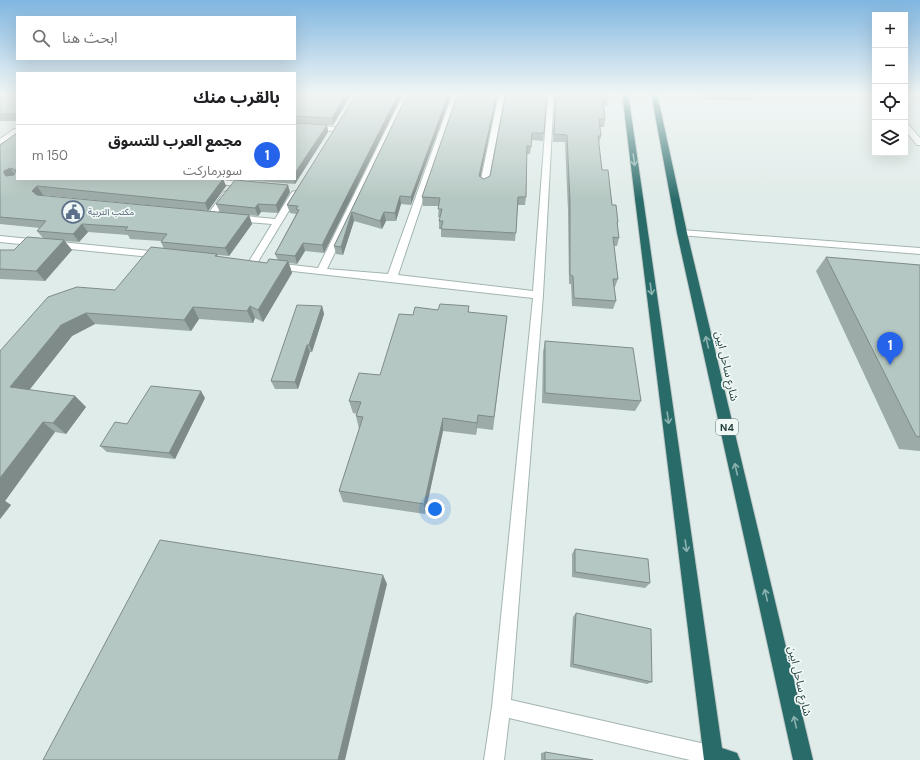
<!DOCTYPE html>
<html lang="ar">
<head>
<meta charset="utf-8">
<style>
  :root { --surface:#fff; --page:#f6f6f6; --text:#202124; --muted:#757577; --line:#e0e0e0; --accent:#2563eb }
  body { margin:0; font-family:"DM Sans","Noto Sans Arabic",sans-serif; background:var(--page); color:var(--text); direction:rtl }
  .controls { position:absolute; right:12px; top:12px; display:grid; overflow:hidden; border-radius:0px; box-shadow:0 4px 16px #0002 }
  .controls button { width:36px; height:36px; display:grid; place-items:center; padding:0; border:0; border-bottom:1px solid var(--line); background:var(--surface); color:var(--text); font:20px sans-serif }
  .you { position:absolute; left:435px; top:509px; width:14px; height:14px; margin:-10px; border:3px solid #fff; border-radius:50%; background:#1a73e8; box-shadow:0 0 0 6px #1a73e833 }
  .badge { display:grid; place-items:center; width:26px; height:26px; border-radius:50%; background:var(--accent); color:#fff; font-size:13px; font-weight:700 }
  .pin { position:absolute; translate:-50% -33px; filter:drop-shadow(0 1px 2px #0008) }
  .pin::after { content:''; position:absolute; top:21px; width:14px; height:12px; background:inherit; clip-path:polygon(0 0,100% 0,50% 100%) }
  .list { margin:0; padding:0; list-style:none }
  h2 { display:flex; justify-content:space-between; align-items:center; height:52px; margin:0; padding:0 16px; font-size:17px }
  h2 small { font-size:13px; font-weight:400; color:var(--muted) }
  .list li { display:grid; grid-template-columns:26px 1fr auto; gap:12px; align-items:center; box-sizing:border-box; height:56px; padding:0 16px; border-top:1px solid var(--line) }
  .list b { display:block; font-size:15px; white-space:nowrap }
  .list p { margin:0; font-size:13px; white-space:nowrap; color:var(--muted) }
  .list em { font-size:13px; font-style:normal; color:var(--muted) }
  .icon { flex:none; width:22px; height:22px; fill:none; stroke:currentColor; stroke-width:2; stroke-linecap:round; stroke-linejoin:round }
  .map { position:relative; flex:none; width:920px; height:760px; overflow:hidden; direction:ltr }
  .search { position:absolute; background:var(--surface); box-shadow:0 4px 16px #0002; left:16px; top:16px; width:280px; height:44px; display:flex; align-items:center; gap:10px; box-sizing:border-box; padding:0 14px; border-radius:0px; color:var(--muted); font-size:15px }
  .panel { position:absolute; background:var(--surface); box-shadow:0 4px 16px #0002; left:16px; top:72px; width:280px; height:108px; border-radius:0px; direction:rtl }
  .map>svg:first-child { display:block }
  .lines { fill:none; stroke-linecap:round; stroke-linejoin:round }
  .street-casing { stroke:#a2b4b1; stroke-width:2 }
  .highway-casing { stroke:#c0c9c8; stroke-width:2 }
  .street { fill:#fff; fill-rule:evenodd }
  .highway { fill:#296b69; fill-rule:evenodd }
  .wall { fill:#9caba7 }
  .shaded-wall { fill:#7f8b88 }
  .building { fill:#b5c7c2; stroke:#7f8b88; fill-rule:evenodd }
  .oneway { stroke:#8cb2b0 }
  .labels { text-anchor:middle; stroke-width:3.5; stroke-linejoin:round; paint-order:stroke }
  .far-service-label { font-size:9px; fill:#4e5e75; stroke:#f0f8f6; text-anchor:start }
  .shield { fill:#f0f8f6; stroke:#5e7572; stroke-width:1 }
  .shield-label { font-size:10px; font-weight:bold; fill:#1f3d3a }
  .street-label { font-size:11px; fill:#1f3d3a; stroke:#f0f8f6 }
</style>
</head>
<body>
<div class="map">
<svg width="920" height="760" viewBox="0 0 920 760">
  <rect width="100%" height="100%" fill="#e0ece9"/>
  <g class="lines">
    <g class="street-casing">
      <path id="street" d="M404,93H411L327,269L388,274L453,93H459L398,275L533,291L548,93H554L543,295L511,700L714,746L721,749L724,756L722,760H690L509,718L504,760H484L492,707L533,298L275,269L270,266L275,263L318,268Z
        M499,93H505L488,184L484,186L480,184Z
        M905,124H908L920,138V145H917L905,130Z
        M295,125L336,127L340,129L336,131L295,129Z
        M14,129H17V134L0,144V139Z
        M183,179H213L249,183L253,185L249,187L187,181Z
        M227,191L231,194L214,218H208L207,216L208,214L224,192Z
        M295,191L299,194L256,265H250L248,263L272,224L235,221L231,218L235,215L275,219L292,192Z
        M682,230L920,248V254L679,235L677,233Z
        M0,236L161,252L166,255L161,258L0,242Z"/>
    </g>
    <g class="highway-casing">
      <path id="highway" d="M622,93H628L722,748L737,753L740,760H704Z
        M651,93H657L687,233L813,760H793L677,233Z"/>
    </g>
    <use href="#street" class="street"/>
    <use href="#highway" class="highway"/>
  </g>
  <path class="wall" d="M17,93V121H0V97H15Z
    M295,93H352L333,125H327L328,132L295,184L243,180V179H295Z
    M357,93H403L324,253L305,251L297,264L289,263L292,273L263,322L255,318L253,323L199,319L191,331L95,324L72,336L29,390L75,396L86,407L66,434L55,432L5,501L11,505L0,519V351L115,290L164,249L161,242V241L130,239L128,235L88,232L79,242L64,241L72,250L45,281L0,279V250H14L43,238L37,231L40,228L0,224V145L17,133V179H233H223L226,186L208,211L43,195L41,196L249,215L252,224L229,256L218,255V257L267,263L278,260L275,254L296,214L290,213L287,205Z
    M408,93L411,205L401,204L396,221H386L382,229L354,221L343,255L336,254L334,246Z
    M498,93L480,177L484,179L490,176L506,93L544,133L543,141L532,140L530,154H527L526,197L525,205H518L515,241L441,237V229H439V221L440,217H438L439,206H423L422,197Z
    M555,93H608V98L607,106L604,105L605,119L604,127H600L601,136L599,144L602,170L612,205L618,222L617,226L619,238L617,246H614L618,279L615,287H614L616,301L613,309L572,306L571,284H569L568,210L565,142H553Z
    M700,93H753L754,94L751,101L702,99Z
    M290,192L278,213L261,212L258,216L220,212L216,204Z
    M826,257L920,265V451L899,449L816,271Z
    M322,306L324,314L312,352H310L298,389H275L271,381Z
    M469,306V313L507,316L493,430L477,428L476,435L443,431L425,514L343,502L339,491L359,429L356,416L357,414L353,413L349,401L380,375L413,315L438,310Z
    M545,341L641,401L635,411L542,403L543,352Z
    M205,398L175,459L107,452L100,446L127,424Z
    M575,549L650,583L645,588L572,577V554Z
    M576,613L652,682L647,684L570,667L573,617Z
    M545,752L593,760H541V753Z"/>
  <path class="shaded-wall" d="M346,93H352L333,125L332,118Z
    M399,93H403L324,253L322,245Z
    M449,93H452L411,205V197Z
    M497,93H498L479,184V176Z
    M327,125L328,132L295,184L294,179H295V173Z
    M10,168L16,176L10,181L4,173V171Z
    M223,179L226,186L208,211L205,203Z
    M288,185L290,192L278,213L276,205Z
    M37,186L43,195L38,199L32,191Z
    M400,196L401,204L396,221L395,213Z
    M258,204L261,212L258,216L255,208Z
    M352,212L354,221L343,255L341,247Z
    M384,212L386,221L382,229L380,221Z
    M249,215L252,224L229,256L225,248Z
    M82,224L88,232L79,242L73,234Z
    M64,240L72,250L45,281L36,271Z
    M303,243L305,251L297,264L295,256Z
    M288,261L292,273L263,322L258,310Z
    M250,306L255,318L253,323L247,311Z
    M322,306L324,314L312,352L309,345Z
    M193,307L199,319L191,331L184,320Z
    M86,313L95,324L72,336L23,398L10,387L61,325Z
    M307,345L310,352L298,389L295,382Z
    M201,391L205,398L175,459L169,453Z
    M75,396L86,407L66,434L53,423Z
    M478,415L477,428L476,435L477,423Z
    M443,418V431L425,514L424,504Z
    M43,422L55,432L5,501L11,505L0,519V478Z
    M383,575L387,584L345,760H338Z"/>
  <path class="building" d="M17,93V114H0V97H15Z
    M295,93H346L332,118L295,116Z
    M357,93H399L322,245L303,243L295,256L275,254L299,210L296,209L298,206L287,205Z
    M408,93H449L411,197L400,196L395,213L384,212L380,221L352,212L341,247L334,246Z
    M458,93H497L479,176L484,179L490,176L506,93H547L544,133H532L531,147L527,146L526,197H518L516,233L441,229L443,221H439L442,209H438L440,198L422,197Z
    M556,93H608V98H602L605,119H599L601,136H598L602,170H608L612,205H616L618,222H617L619,238L613,237L618,279H613L616,301L574,298L573,276L570,275V202L567,135L554,134Z
    M736,93H753L754,94Z
    M295,123L327,125L295,173Z
    M17,133V179H223L205,203L37,186L32,191L37,195L249,215L225,248L161,242L167,234L125,230L128,227L82,224L73,234L37,231L46,221L0,217V145ZM10,168L16,170L14,175L6,176L4,173V171Z
    M235,180L288,185L276,205L258,204L255,208L216,204Z
    M27,237L64,240L36,271L0,269V250H14Z
    M151,247L217,254L215,256L267,263L269,259L288,261L258,310L250,306L247,311L193,307L184,320L86,313L61,325L10,387L75,396L53,423L43,422L0,478V351L48,297L77,287L115,290Z
    M826,257L920,265V437L916,436Z
    M440,304L469,306L468,312L507,316L494,417L478,415L477,423L443,418L424,504L339,491L363,417L356,416L361,402L349,401L359,373L380,375L399,314L413,315L415,307L438,310Z
    M297,305L322,306L309,345H307L295,382L271,381Z
    M545,341L633,348L641,401L545,393Z
    M151,386L201,391L169,453L100,446L115,422L127,424Z
    M160,540L383,575L338,760H43Z
    M575,549L648,559L650,583L575,572Z
    M576,613L651,629L652,682L573,664Z
    M545,752L593,760H545Z"/>
  <defs><path id="oneway-shaft" d="M-6 0H5M1.5-3L5.5 0L1.5 3" fill="none" stroke-width="1.6" stroke-linecap="round" stroke-linejoin="round"/></defs>
  <g class="oneway">
    <use href="#oneway-shaft" transform="translate(634 160) rotate(82)"/>
    <use href="#oneway-shaft" transform="translate(651 289) rotate(82)"/>
    <use href="#oneway-shaft" transform="translate(707 342) rotate(-103)"/>
    <use href="#oneway-shaft" transform="translate(668 418) rotate(82)"/>
    <use href="#oneway-shaft" transform="translate(736 469) rotate(-103)"/>
    <use href="#oneway-shaft" transform="translate(686 546) rotate(82)"/>
    <use href="#oneway-shaft" transform="translate(766 595) rotate(-103)"/>
    <use href="#oneway-shaft" transform="translate(795 722) rotate(-103)"/>
  </g>
  <linearGradient id="sky" x2="0" y2="1"><stop stop-color="#80b6e0"/><stop offset="0.47" stop-color="#f1f6f5"/><stop offset="1" stop-color="#f1f6f5" stop-opacity="0"/></linearGradient>
  <rect width="920" height="200" fill="url(#sky)"/>
  <defs>
    <g id="civic-ring" transform="scale(1.15)"><circle r="9.5" fill="#f0f8f6" stroke="#5c6f8a" stroke-width="1.5"/><path d="M-.6-6.5H3V-4.5H.6V-3L4-1V1h2V6H-6V1h2V-1L-.6-3ZM-1.2 2.5V6h2.4V2.5Z" fill="#5c6f8a"/></g>
  </defs>
  <g fill-rule="evenodd">
    <use href="#civic-ring" x="73" y="212"/>
  </g>
  <g class="labels">
    <g class="far-service-label">
      <text x="88" y="215">مكتب التربية</text>
    </g>
    <rect class="shield" x="716" y="419" width="22" height="16" rx="3"/>
    <g class="shield-label">
      <text x="727" y="431">N4</text>
    </g>
    <g class="street-label">
      <text transform="translate(727 366) rotate(77)" y="4">شارع ساحل ابين</text>
      <text transform="translate(800 681) rotate(77)" y="4">شارع ساحل ابين</text>
    </g>
  </g>
</svg>
<div class="controls">
<button>+</button>
<button>−</button>
<button><svg class="icon" aria-label="locate" viewBox="0 0 24 24"><circle cx="12" cy="12" r="6"/><path d="M12 2v4M12 18v4M2 12h4M18 12h4"/></svg></button>
<button><svg class="icon" aria-label="layers" viewBox="0 0 24 24"><path d="M12 4l9 5-9 5-9-5zM3 14l9 5 9-5"/></svg></button>
</div>
<div class="you"></div>
<div class="pin badge" style="left:890px;top:365px">1</div>
<div class="search"><svg class="icon" aria-label="search" viewBox="0 0 24 24"><circle cx="10" cy="10" r="6"/><path d="M15 15l6 6"/></svg>ابحث هنا</div>
<section class="panel">
<h2>بالقرب منك<small></small></h2>
<ul class="list">
<li><span class="badge">1</span><div><b>مجمع العرب للتسوق</b><p>سوبرماركت</p></div><em>150 m</em></li>
</ul>
</section>
</div>
</body>
</html>
